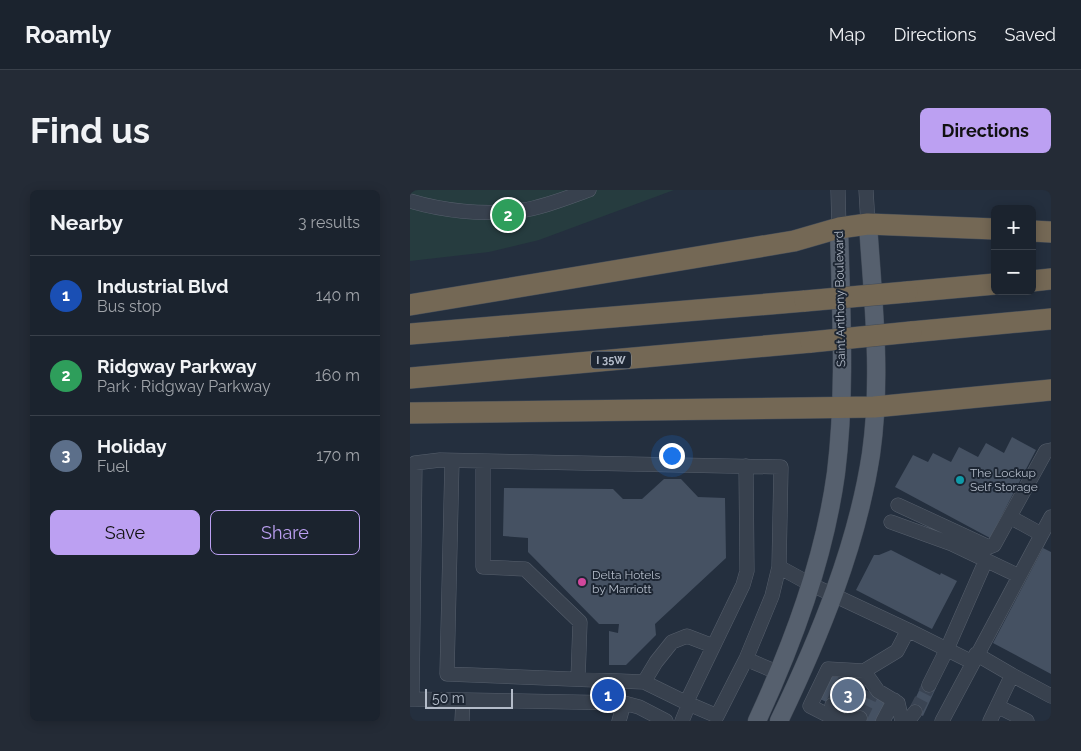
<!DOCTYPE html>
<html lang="en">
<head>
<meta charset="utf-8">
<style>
  :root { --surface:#1b232e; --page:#242b36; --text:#f1f3f6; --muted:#a0a4aa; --line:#39404a; --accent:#bca0f2 }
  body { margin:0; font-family:Raleway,sans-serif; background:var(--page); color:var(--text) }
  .controls { position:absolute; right:15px; top:15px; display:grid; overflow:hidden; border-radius:8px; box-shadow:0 2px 12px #0003 }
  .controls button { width:45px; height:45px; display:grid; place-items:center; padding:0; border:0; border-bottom:1px solid var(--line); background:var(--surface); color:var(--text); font:25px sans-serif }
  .scale { position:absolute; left:15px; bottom:12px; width:88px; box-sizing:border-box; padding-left:5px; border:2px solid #b4bcc9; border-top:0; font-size:14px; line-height:18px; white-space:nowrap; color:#b4bcc9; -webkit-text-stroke:4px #1d2633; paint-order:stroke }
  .you { position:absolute; left:261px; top:265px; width:18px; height:18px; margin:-12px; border:4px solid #fff; border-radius:50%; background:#1a73e8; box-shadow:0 0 0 8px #1a73e833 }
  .badge { display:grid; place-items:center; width:32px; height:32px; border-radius:50%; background:var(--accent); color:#fff; font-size:16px; font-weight:700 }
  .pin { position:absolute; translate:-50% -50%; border:2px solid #fff; box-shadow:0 1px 5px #0006 }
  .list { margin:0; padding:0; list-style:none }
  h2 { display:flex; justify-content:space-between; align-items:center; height:65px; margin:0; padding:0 20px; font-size:21px }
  h2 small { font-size:16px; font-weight:400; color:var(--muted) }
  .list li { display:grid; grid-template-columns:32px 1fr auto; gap:15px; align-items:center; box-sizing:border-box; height:80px; padding:0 20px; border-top:1px solid var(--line) }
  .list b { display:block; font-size:19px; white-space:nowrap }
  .list p { margin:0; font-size:16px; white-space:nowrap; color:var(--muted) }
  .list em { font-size:16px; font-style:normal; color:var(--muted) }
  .actions { display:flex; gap:10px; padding:15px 20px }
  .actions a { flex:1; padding:11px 0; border:1px solid var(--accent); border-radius:8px; text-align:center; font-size:18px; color:var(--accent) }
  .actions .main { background:var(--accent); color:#111 }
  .map { position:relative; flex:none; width:641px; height:531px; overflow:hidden; border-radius:8px }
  header { display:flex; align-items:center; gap:30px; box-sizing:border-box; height:70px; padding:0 25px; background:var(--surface); border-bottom:1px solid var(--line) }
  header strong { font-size:24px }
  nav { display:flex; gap:28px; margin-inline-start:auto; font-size:18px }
  .intro { display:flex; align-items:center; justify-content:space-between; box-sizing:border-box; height:120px; padding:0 30px }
  h1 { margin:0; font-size:35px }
  .button { padding:12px 22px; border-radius:8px; background:var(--accent); color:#111; font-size:18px; font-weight:700 }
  main { display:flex; gap:30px; padding:0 30px }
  aside { flex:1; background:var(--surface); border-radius:8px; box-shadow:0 2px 12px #0003 }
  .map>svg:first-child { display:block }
  .green { fill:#263c3f }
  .building { fill:#455162 }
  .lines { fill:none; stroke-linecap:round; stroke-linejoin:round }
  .minor-tunnel { stroke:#3a4453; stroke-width:14; stroke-dasharray:14 7; stroke-linecap:butt }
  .minor-casing { stroke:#565f6c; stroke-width:15 }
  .major-casing { stroke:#414a57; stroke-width:19 }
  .highway-casing { stroke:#434c59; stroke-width:22 }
  .minor { stroke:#38414e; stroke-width:14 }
  .major { stroke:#56606e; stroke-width:18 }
  .highway { stroke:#746855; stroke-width:21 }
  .highway-bridge-casing { stroke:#434c59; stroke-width:22; stroke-linecap:butt }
  .highway-bridge { stroke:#746855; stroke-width:21 }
  .culture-dot { fill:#0f9aa8; stroke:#1d2633; stroke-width:2 }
  .hotel-dot { fill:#d1479c; stroke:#1d2633; stroke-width:2 }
  .labels { text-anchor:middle; stroke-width:4; stroke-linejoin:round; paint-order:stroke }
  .shield { fill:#1d2633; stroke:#878f9c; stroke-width:1 }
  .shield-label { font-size:11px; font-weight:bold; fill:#b4bcc9 }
  .street-label { font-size:12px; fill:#b4bcc9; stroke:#1d2633 }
  .poi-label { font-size:12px; fill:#b4bcc9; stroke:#1d2633; text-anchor:start }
</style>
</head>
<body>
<header>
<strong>Roamly</strong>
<nav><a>Map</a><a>Directions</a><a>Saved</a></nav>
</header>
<div class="intro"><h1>Find us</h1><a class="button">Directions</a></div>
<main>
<aside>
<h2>Nearby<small>3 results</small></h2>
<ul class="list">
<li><span class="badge" style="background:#1a4fb4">1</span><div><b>Industrial Blvd</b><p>Bus stop</p></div><em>140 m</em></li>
<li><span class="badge" style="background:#2e9e5b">2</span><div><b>Ridgway Parkway</b><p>Park · Ridgway Parkway</p></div><em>160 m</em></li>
<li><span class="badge" style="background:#5c6f8a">3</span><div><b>Holiday</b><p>Fuel</p></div><em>170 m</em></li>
</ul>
<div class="actions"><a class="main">Save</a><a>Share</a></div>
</aside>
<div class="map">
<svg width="641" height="531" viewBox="0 0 641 531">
  <rect width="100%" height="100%" fill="#242f3e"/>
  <path class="green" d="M0,0H264L129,50L79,62L0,71Z"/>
  <path class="building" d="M602,247L626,260L580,348L485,297L503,265L518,272L523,263L541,272L549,257L568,267L576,253L594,263Z
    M254,289H271L288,307L315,308L316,368L245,434L246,445L216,475H199V441L208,443L209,434H189L118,362V348L93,346L94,298L203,299L213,309H232Z
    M633,358L641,362V484L583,453Z
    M481,360L530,385L531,383L547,391L522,439L446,400L464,365H469Z
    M420,483L479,512L469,531H456L408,508Z
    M513,492L526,498L513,526L500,520Z"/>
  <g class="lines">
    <path class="minor-tunnel" d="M422,515L435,490
      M436,521L447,496
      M505,522L519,495
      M450,528L462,503"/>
    <g class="minor-casing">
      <path id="minor" d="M428,0L429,38
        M456,0L458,34
        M0,11C33,21 73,25 108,21C132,18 156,8 179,0
        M42,271L37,484L234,492L279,514
        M73,271V377L115,379L170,432L168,489
        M488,315L579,357L584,355L636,261L641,260
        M600,327L631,344
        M481,332L542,354L609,386
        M369,377L362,406L336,469L369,483
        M566,464L602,485L580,531
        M602,485L641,506
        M234,492L246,472L262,452L277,446L303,456
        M519,495L537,459L576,370
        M0,509L214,513L229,517L256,531
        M2,509L5,273L30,270L371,277L369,377L400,394L498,440L562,472
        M276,513L333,395L337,381L336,276
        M422,515L430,531
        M587,516L617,531
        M52,531L53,510
        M209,531L214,513
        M272,531L279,514L307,526L336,469
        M429,531L400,516L418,479L454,481L447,496
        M435,531L450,528
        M473,531L484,510
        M492,531L488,513L468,501L454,481L487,461L498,440
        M498,531L505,522
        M532,531L641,327"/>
    </g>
    <g class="major-casing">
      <path id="major" d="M347,531C383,453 414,370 426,283C436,202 431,120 429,38
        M369,531C409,448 447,356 461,264C472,187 463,110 458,34"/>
    </g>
    <g class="highway-casing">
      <path id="highway" d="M622,41L641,42
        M622,91L641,89
        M497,102L585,94
        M0,115L384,51L429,38L458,34L585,39
        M501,142L641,129
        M0,144L395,111
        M0,188L401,152
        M0,223L464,217L641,200"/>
    </g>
    <use href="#minor" class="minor"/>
    <use href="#major" class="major"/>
    <use href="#highway" class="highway"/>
    <g class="highway-bridge-casing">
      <path id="highway-bridge" d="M395,111L497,102
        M401,152L501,142"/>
    </g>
    <use href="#highway-bridge" class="highway-bridge"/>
  </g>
  <circle class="culture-dot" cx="550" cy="290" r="5"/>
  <circle class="hotel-dot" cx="172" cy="392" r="5"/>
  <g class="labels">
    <rect class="shield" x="181" y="161.5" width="40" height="17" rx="4"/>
    <g class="shield-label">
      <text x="201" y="174">I 35W</text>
    </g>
    <g class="street-label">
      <text transform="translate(430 109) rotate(-91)" y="4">Saint Anthony Boulevard</text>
    </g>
    <g class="poi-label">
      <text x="560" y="287">The Lockup<tspan x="560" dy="14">Self Storage</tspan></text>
      <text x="182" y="389">Delta Hotels<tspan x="182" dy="14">by Marriott</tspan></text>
    </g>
  </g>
</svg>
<div class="controls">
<button>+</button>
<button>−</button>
</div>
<div class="scale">50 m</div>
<div class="you"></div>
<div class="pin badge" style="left:198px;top:505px;background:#1a4fb4">1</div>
<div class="pin badge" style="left:98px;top:25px;background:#2e9e5b">2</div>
<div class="pin badge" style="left:438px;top:505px;background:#5c6f8a">3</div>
</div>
</main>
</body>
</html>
